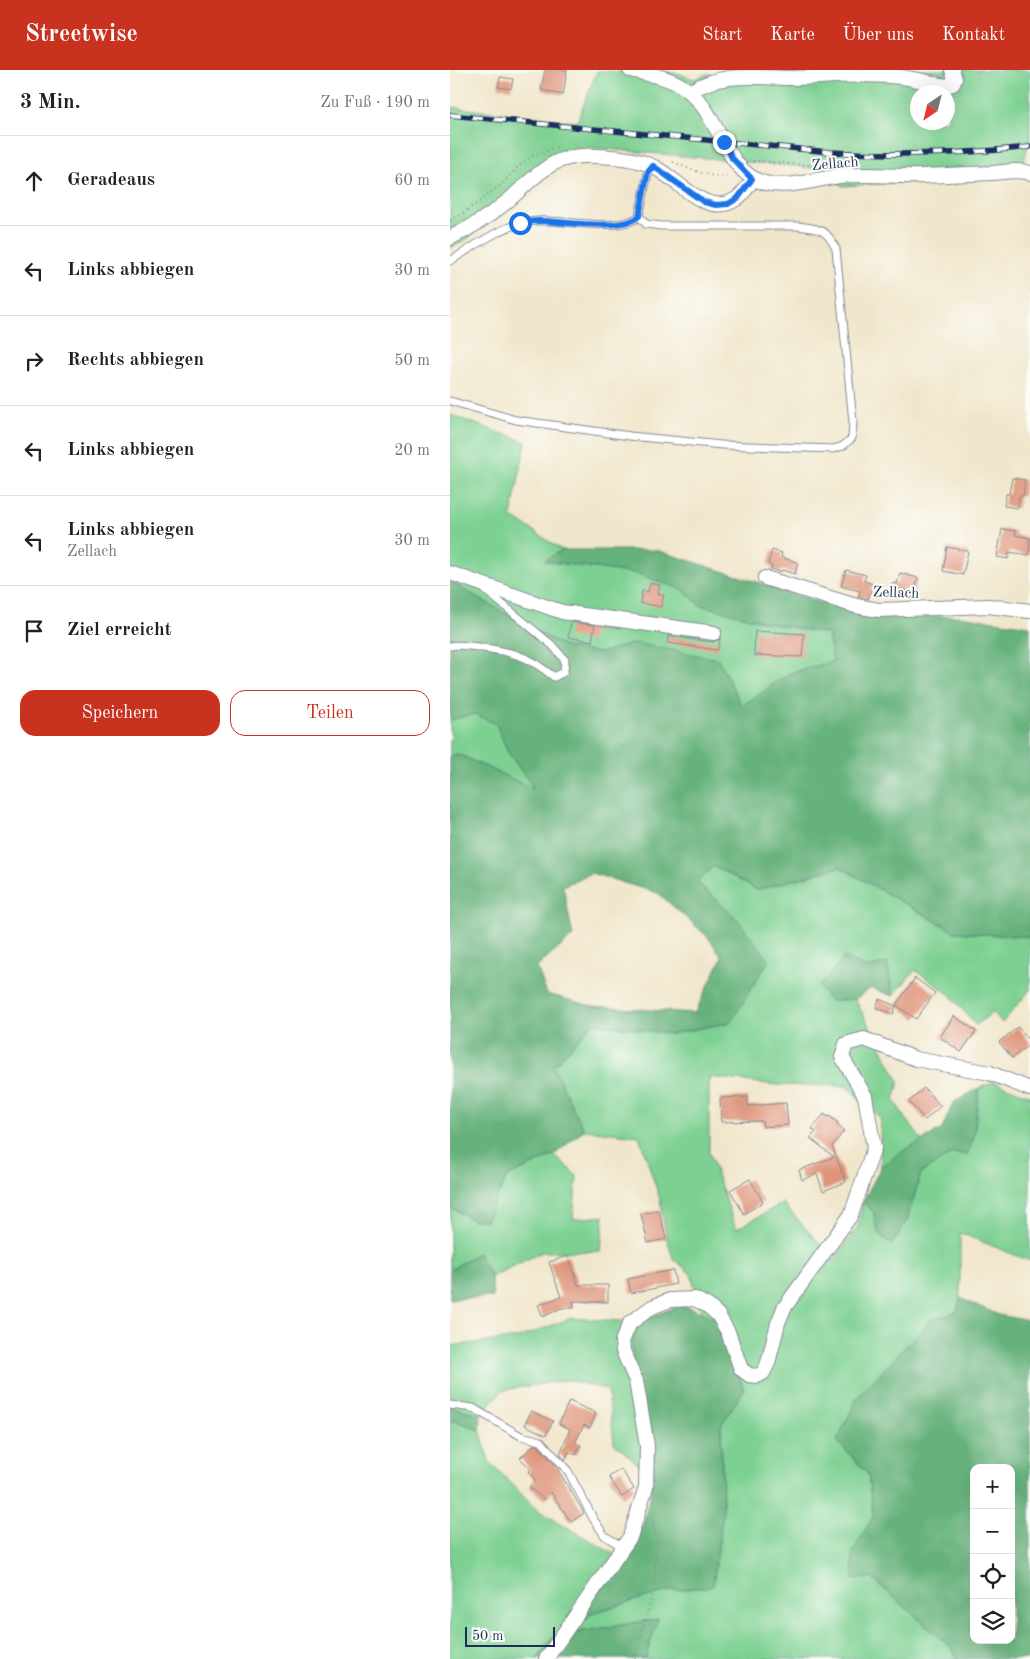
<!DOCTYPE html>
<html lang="de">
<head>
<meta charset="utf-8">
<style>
  :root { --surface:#fff; --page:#f2f2f2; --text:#202124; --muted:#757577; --line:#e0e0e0; --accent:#c8321e }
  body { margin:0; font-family:"Old Standard TT",serif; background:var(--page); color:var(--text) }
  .controls { position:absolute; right:15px; bottom:15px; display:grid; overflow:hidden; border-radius:10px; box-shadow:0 5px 20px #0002 }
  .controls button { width:45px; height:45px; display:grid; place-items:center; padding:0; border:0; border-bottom:1px solid var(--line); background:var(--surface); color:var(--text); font:25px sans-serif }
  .compass { position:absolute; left:460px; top:15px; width:45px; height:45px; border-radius:50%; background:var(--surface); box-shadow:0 5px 20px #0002; rotate:215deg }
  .scale { position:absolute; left:15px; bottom:12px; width:90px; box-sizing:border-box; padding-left:5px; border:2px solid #1b2f5e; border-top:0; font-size:14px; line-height:18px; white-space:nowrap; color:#1b2f5e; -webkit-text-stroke:4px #fdfcf7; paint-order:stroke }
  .stop { position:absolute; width:15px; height:15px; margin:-11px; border:4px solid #1a73e8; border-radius:50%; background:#fff }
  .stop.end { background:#1a73e8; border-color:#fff; box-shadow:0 1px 5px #0008 }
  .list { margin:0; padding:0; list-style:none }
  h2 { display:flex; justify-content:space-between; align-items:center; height:65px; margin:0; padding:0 20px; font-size:21px }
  h2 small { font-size:16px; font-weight:400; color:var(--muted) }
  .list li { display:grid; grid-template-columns:32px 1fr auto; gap:15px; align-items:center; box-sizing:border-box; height:90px; padding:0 20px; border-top:1px solid var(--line) }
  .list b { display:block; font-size:19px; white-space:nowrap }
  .list p { margin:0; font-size:16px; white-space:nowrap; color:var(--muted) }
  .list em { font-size:16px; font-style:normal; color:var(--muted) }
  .actions { display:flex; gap:10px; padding:15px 20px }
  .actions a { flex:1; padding:11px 0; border:1px solid var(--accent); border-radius:15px; text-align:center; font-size:18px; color:var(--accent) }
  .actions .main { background:var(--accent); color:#fff }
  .icon { flex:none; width:28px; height:28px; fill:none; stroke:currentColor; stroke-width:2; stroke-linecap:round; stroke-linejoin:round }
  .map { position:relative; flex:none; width:580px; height:1589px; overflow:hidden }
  header { display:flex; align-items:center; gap:30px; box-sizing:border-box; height:70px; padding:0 25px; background:var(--accent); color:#fff }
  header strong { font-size:24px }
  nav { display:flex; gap:28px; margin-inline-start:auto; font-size:18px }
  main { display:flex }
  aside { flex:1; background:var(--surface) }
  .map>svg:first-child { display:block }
  .green { fill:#7dd092; stroke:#4c8078; fill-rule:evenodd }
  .forest { fill:#66b27c; stroke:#40706d; fill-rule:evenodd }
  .building { fill:#de947a }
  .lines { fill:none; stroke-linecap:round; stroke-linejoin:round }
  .lane-casing { stroke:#868a94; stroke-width:9 }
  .street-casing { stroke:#868a94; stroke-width:16 }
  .path { stroke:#868a94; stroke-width:2; stroke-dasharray:1 4; stroke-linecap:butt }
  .lane { stroke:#fff; stroke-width:7 }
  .street { stroke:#fff; stroke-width:14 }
  .rail-casing { stroke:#1b2f5e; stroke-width:5.5 }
  .rail { stroke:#fdfcf7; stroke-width:4; stroke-dasharray:11; stroke-linecap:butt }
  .route { stroke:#1a73e8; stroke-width:6 }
  .labels { text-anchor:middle; stroke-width:4; stroke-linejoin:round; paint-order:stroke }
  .street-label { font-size:15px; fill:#1b2f5e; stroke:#fdfcf7 }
</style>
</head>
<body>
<header>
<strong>Streetwise</strong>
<nav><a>Start</a><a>Karte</a><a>Über uns</a><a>Kontakt</a></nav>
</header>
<main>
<aside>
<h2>3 Min.<small>Zu Fuß · 190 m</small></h2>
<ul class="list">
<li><svg class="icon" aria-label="ahead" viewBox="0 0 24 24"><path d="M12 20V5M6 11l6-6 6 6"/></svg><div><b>Geradeaus</b></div><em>60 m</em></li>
<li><svg class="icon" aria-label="left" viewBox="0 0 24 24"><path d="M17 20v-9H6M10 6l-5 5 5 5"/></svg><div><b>Links abbiegen</b></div><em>30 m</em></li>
<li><svg class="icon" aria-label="right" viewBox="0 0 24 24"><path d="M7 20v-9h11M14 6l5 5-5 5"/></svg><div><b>Rechts abbiegen</b></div><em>50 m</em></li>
<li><svg class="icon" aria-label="left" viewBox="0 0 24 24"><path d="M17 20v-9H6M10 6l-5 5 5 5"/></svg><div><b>Links abbiegen</b></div><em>20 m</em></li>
<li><svg class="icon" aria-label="left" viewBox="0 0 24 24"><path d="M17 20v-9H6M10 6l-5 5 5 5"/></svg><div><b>Links abbiegen</b><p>Zellach</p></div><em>30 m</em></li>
<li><svg class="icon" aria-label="arrive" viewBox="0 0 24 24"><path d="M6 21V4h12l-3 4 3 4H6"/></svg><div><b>Ziel erreicht</b></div></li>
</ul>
<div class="actions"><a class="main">Speichern</a><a>Teilen</a></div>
</aside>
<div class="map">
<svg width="580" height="1589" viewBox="0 0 580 1589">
  <rect width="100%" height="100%" fill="#fdfcf7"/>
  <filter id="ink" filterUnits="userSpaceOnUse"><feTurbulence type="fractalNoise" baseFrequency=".02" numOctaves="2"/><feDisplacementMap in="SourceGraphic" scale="10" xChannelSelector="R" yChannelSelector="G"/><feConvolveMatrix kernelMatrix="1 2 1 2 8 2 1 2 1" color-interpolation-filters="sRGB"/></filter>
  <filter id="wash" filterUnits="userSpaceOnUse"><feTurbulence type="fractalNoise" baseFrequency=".0096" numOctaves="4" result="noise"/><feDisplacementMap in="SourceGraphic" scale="20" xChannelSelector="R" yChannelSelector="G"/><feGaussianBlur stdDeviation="1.12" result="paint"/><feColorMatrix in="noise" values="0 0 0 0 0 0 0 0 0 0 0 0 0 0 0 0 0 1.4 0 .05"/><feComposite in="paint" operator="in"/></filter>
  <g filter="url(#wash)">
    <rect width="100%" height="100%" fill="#f0e6cb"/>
    <path class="green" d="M418,0H580V69L570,105L393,116L362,98L135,77L81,107L19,168L0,178V37L127,52L147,1L227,3L244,9L257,4L358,8ZM468,22H498V52H468Z
      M0,345L76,372L61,446L112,480L95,491L189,504L233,520L250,535L323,554L378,564L383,591L338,604L292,637L185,573L150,583L115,577L0,512Z
      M25,644L46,654L58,682L85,720L8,684L0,686V670L2,669L0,662V650Z
      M264,796L307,820L390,797L505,862L580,867V920L552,953L543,942L526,955L499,924L465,900L443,926L437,893L417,898L380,931L405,929L449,1011L444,1031L472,1071L448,1084L431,1097L430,1048L396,1016L327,1015L259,1007V1082L286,1159L333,1133L384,1190L408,1156L413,1132L423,1140L428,1163L442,1175L457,1150L471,1103L503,1083L516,1085L524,1068L529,1018L544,1012L580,1026V1191L510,1163V1228L507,1242L481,1250L387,1371L418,1404L423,1446L402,1484L422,1508L502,1578L508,1589H195L207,1549L104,1566L87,1589H0V1351H6L30,1360L39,1391L86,1439L172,1489L131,1551L145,1542L217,1521L263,1516L273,1440L271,1355L294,1319L267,1250L251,1242L241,1204L223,1188L217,1169L210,1129L189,1066L134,1060L103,997L143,953L221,964L281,952L287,849L247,812Z
      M104,1085L127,1106L123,1149L154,1146L151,1181L92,1182L41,1207L28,1183L0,1200V1137L23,1150H36L57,1107Z
      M121,1248L188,1252L202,1364L204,1408L164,1373L158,1320L118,1310L53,1320L31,1344L0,1337V1276L68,1268Z"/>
    <path class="forest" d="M112,480H206L417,547L509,546L580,556V867L505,862L390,797L307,820L264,796L247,812L287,849L319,890L281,952L221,964L143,953L103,997L134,1060L104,1085L57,1107L36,1150H23L0,1137V686L8,684L84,719L58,682L46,654L25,644L0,650V512L115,577L150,583L185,573L268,589L292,636L338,604L383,591L378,564L323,554L250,535L233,520L189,504L94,491ZM141,803L208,823L257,866L272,887L245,943L142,936L97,924L87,897L123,866L113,816Z
      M394,887L417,898L437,893L443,926L421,918L405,929L380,931L369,917Z
      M529,1018L524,1068L517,1085L503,1083L471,1103L457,1150L442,1175L428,1163L423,1141L413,1132L431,1097L448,1084L492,1059L503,1033Z
      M28,1183L41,1207L43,1227L0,1229V1200Z
      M510,1228L549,1245L580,1251V1589H508L502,1578L422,1508L404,1509L402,1484L423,1446L418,1404L387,1371L407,1328L481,1250L507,1242ZM524,1398H561V1570H524Z
      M231,1235L251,1242L267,1250L294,1320L271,1355L273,1440L263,1516L217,1521L145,1542L131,1551L114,1552L157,1513L193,1455L204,1408L202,1364L182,1295V1272L188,1252Z
      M0,1337L31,1344L30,1360L6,1351H0Z
      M208,1549L195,1589H87L104,1566Z"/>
    <g id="blocks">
      <path class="building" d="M95,0H117L113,25L91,20Z
        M50,7L63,9L61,19L48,17Z
        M562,408L575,410L573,426H569L568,438L554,436L556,424H559Z
        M552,459L566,461L565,465L580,468L579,485L559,482L558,489L547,487Z
        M497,477L518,481L513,505L493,501Z
        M322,480L332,483L331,487L348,493L345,504L332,500L331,502L321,499L322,496L318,494Z
        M396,500L416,505L414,511L423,514L418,529L408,527L410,521L391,516Z
        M450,503L468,508L464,523L452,519L449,528L439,525L442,513L447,514Z
        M200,513L210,515L208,524L214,525L211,537L190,533L192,521L198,522Z
        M121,552L145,555L142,571L118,567Z
        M305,561L354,564L352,587L304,585Z
        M218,566L263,572L270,569L268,580L217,573Z
        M465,908L485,923L466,949L446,935Z
        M429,929L446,936L443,944L426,938Z
        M504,946L526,961L511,982L490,967Z
        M568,957L580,972V974L562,988L549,972Z
        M474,1018L491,1036L475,1050L459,1032Z
        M298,1027V1036L336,1033L338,1055L313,1057L312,1051L271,1052L270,1028Z
        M374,1044L378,1047L379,1046L388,1053L387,1055L394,1061L382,1076L396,1112L373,1121L367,1104L352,1110L349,1100L384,1087L360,1068L366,1062L362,1059Z
        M300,1109L313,1132L294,1144L280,1120Z
        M209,1140L216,1169L198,1173L191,1144Z
        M118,1186L128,1215H158V1232L123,1231L124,1238H111L93,1247L88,1235L111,1227L99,1192Z
        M223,1200L226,1214L181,1223L178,1209Z
        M119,1331L146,1343L140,1358L134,1355L125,1373L131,1375L126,1385L119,1382L115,1390L110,1384L120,1359L109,1354Z
        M81,1341L103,1351L96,1365L75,1355Z
        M84,1375L88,1376L109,1399L108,1400L134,1443L121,1452L101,1422L95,1430L79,1417L85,1410L78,1402L81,1399L70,1388Z
        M171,1399L184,1419L172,1427L159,1407Z"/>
    </g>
  </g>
  <g filter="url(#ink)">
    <use href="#blocks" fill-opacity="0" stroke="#868a94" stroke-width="1"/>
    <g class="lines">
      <g class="lane-casing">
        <path id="lane" d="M0,191C27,175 55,152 87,151C112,149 172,163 189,146L198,103L203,96
          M0,331L66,350L180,366L272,375L383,379L393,376L402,368L403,352L386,179C376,158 370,159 348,156H211L196,154L189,146
          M0,576C12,573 57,581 70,586C82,590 94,599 104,607L114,602L115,590L102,575L34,519
          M0,1335L23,1338L71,1366L91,1371L118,1401L144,1450L155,1466L173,1477"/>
      </g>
      <g class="street-casing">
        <path id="street" d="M180,0C201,5 223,7 240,22C270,47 276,104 315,113C339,119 367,109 390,106C418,103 446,107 474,106C497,105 520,104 542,103C554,102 568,99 580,103
          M240,22C270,1 309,8 344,8C380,7 415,3 451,7C466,9 481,13 496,16L503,14L505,9L502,0
          M0,168C20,158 38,147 54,134C86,108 99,83 145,86C164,87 187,88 204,97C228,109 257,149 286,129C293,125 298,116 303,109
          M0,503L112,542L264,563
          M315,508L406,536L429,540L538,536L580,541
          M96,1589L180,1467L196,1417L197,1376L186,1311L173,1281L172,1271L180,1253L202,1237L220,1230L245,1229L258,1236L268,1245L278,1262L291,1299L299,1305L307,1306L313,1303L318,1293L328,1253L334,1238L401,1145L424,1078L415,1026L392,987L396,974L414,969L466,989L540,1003L580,1019"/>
      </g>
      <path class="path" d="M303,91L370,96
        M223,92C238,98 266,111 280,105
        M0,151L26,134L52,114L69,96L82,86L110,76
        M185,1589L204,1519L206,1467L202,1444"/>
      <use href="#lane" class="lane"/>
      <use href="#street" class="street"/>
      <g class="rail-casing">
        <path id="rail" d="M0,45L380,82C447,86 513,84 580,77"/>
      </g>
      <use href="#rail" class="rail"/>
    </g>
  </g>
  <g class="lines" filter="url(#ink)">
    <path class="route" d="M70,153C76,152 83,151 89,151C112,151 173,162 189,146L198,102L203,96L254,132L266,135L278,134L288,128L302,109L282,88L274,72"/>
  </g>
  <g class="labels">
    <g class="street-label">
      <text transform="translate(385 93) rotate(-5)" y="5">Zellach</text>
      <text transform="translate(446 522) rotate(2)" y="5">Zellach</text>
    </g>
  </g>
</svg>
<div class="controls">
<button>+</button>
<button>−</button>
<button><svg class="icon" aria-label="locate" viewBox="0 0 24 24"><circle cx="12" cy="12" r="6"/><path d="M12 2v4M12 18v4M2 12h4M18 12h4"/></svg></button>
<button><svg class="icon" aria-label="layers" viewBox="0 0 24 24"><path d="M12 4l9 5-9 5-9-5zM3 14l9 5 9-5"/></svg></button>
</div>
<svg class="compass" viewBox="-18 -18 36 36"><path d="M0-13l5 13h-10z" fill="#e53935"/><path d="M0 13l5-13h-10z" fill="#757577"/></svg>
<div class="scale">50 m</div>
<div class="stop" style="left:70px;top:153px"></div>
<div class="stop end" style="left:274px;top:72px"></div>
</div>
</main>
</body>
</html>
